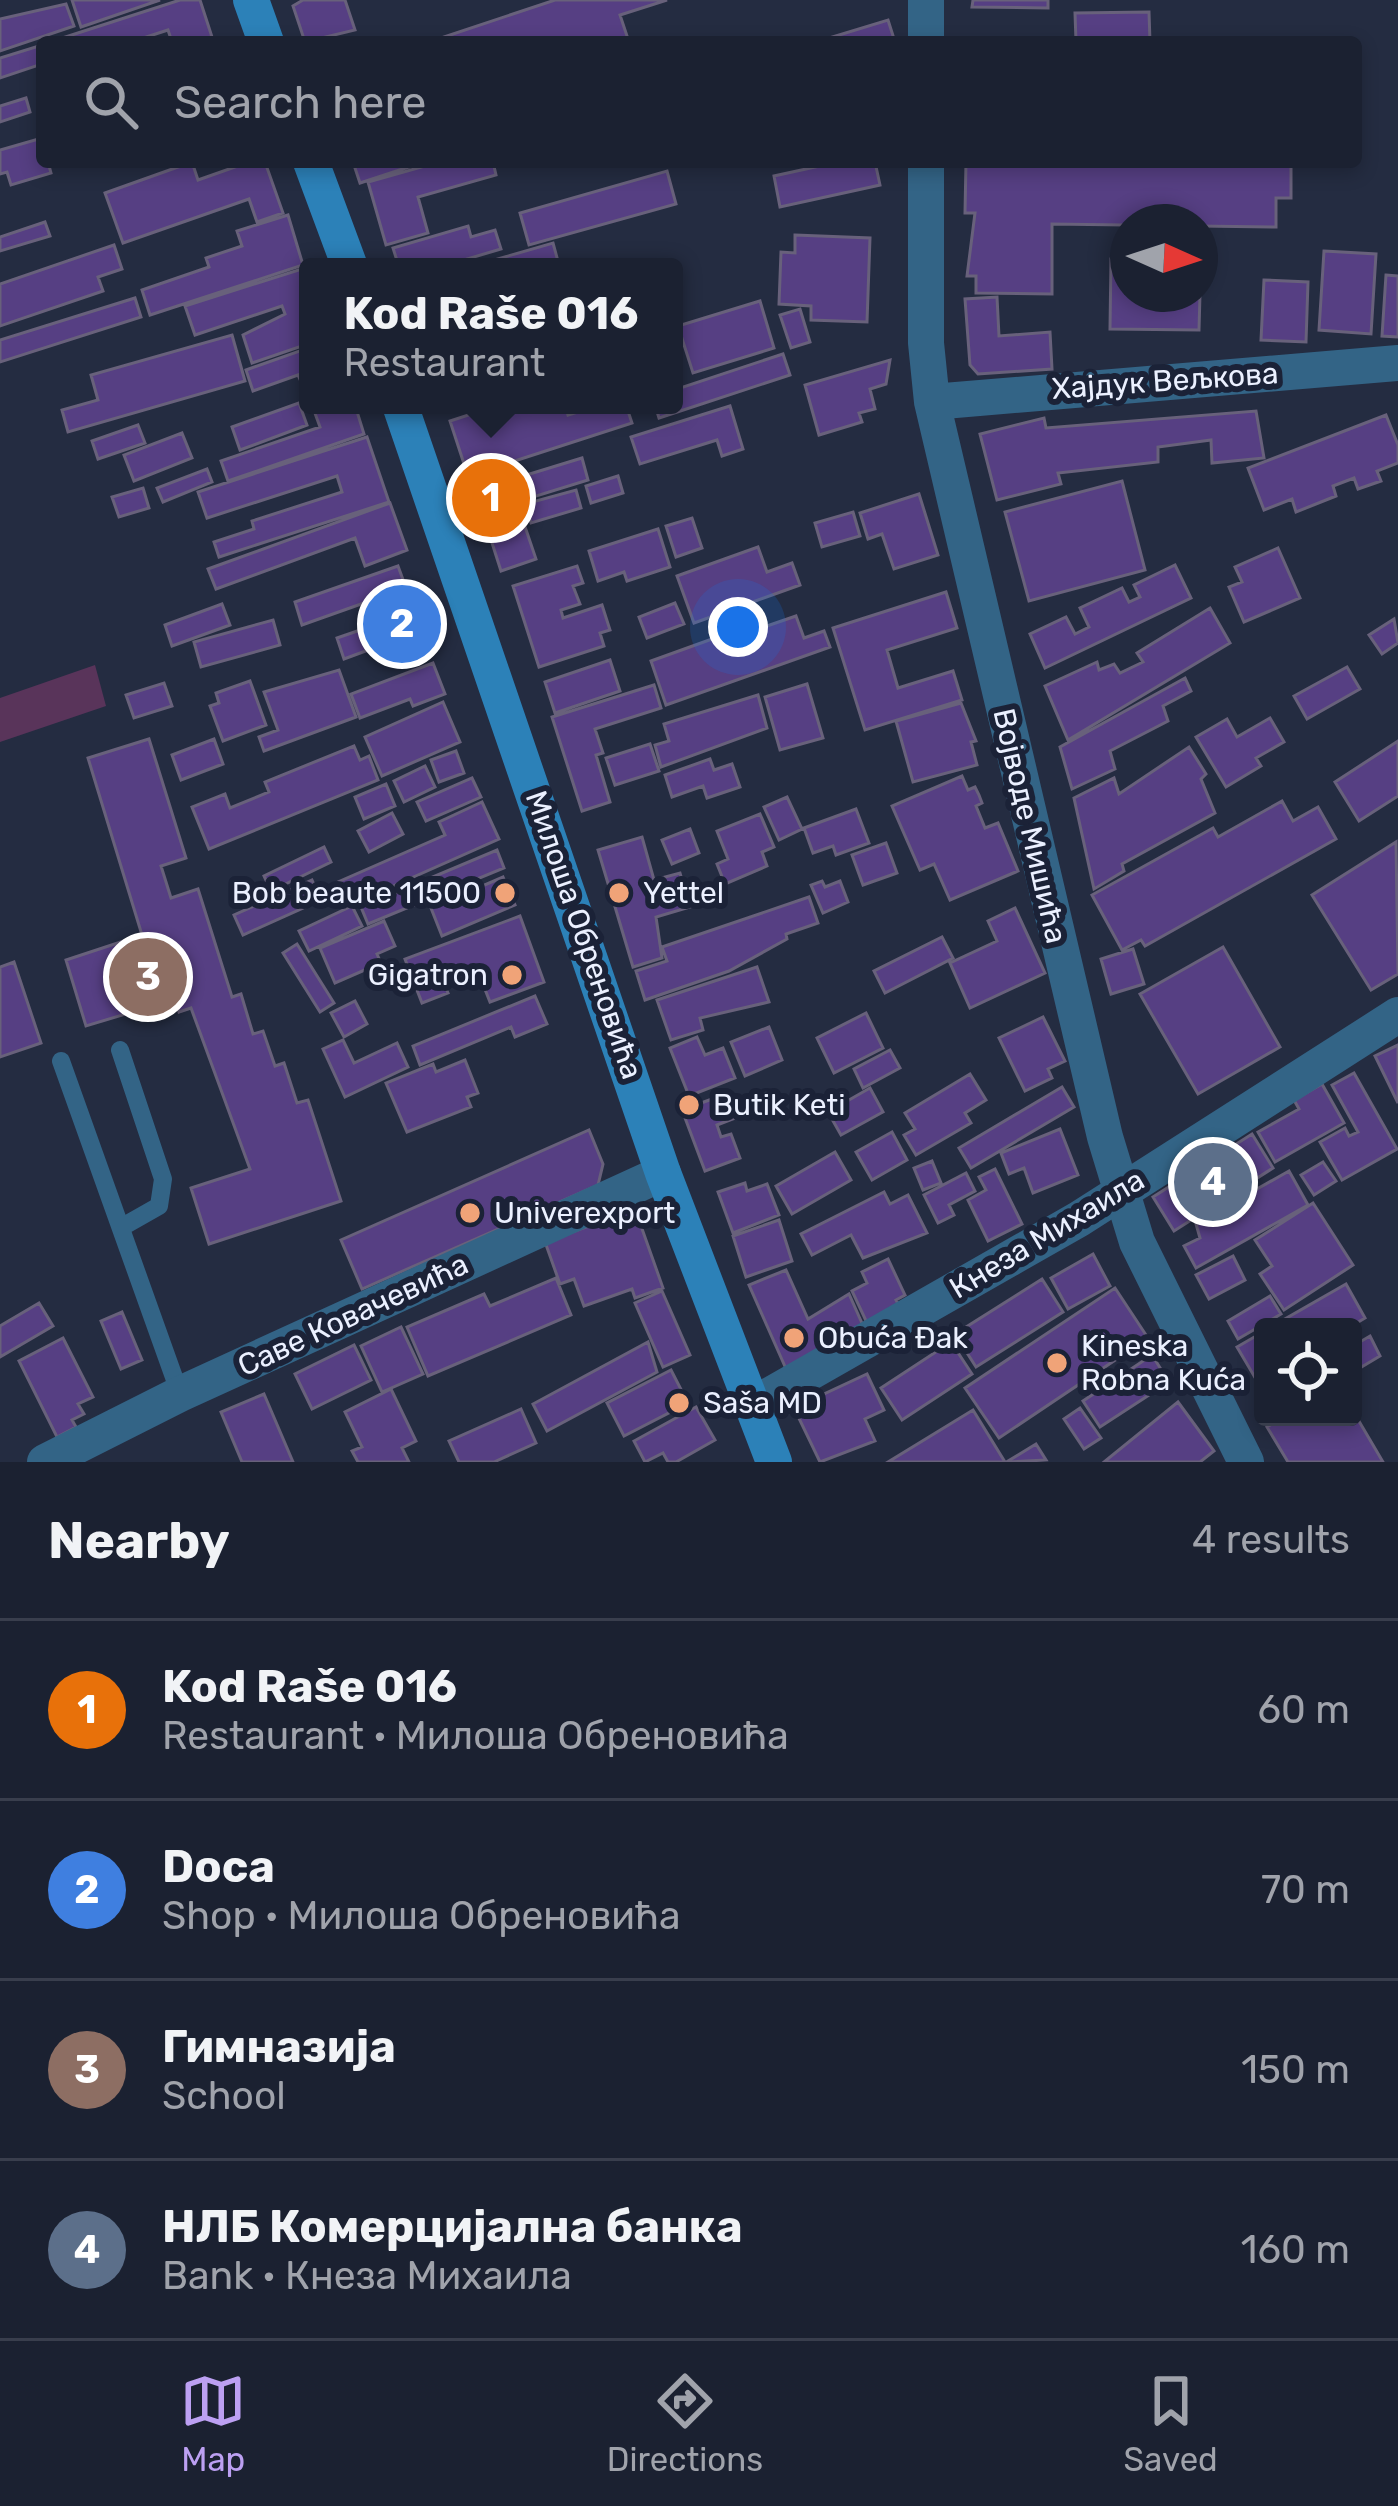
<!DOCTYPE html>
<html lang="en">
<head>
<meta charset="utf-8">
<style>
  :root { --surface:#1b2131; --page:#242939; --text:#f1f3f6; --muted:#a0a3ab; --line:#393e4d; --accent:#bca0f2 }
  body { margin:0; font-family:Rubik,sans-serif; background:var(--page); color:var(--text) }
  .controls { position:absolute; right:36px; bottom:36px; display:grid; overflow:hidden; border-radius:12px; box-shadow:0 6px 18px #0003 }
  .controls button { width:108px; height:108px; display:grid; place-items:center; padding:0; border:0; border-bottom:3px solid var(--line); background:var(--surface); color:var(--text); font:60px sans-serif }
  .compass { position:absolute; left:1110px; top:204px; width:108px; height:108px; border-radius:50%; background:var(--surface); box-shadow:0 6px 18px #0003; rotate:93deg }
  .you { position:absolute; left:738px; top:627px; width:42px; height:42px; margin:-30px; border:9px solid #fff; border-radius:50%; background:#1a73e8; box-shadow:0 0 0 18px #1a73e833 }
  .badge { display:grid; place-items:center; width:78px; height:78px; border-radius:50%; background:var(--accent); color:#fff; font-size:39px; font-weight:700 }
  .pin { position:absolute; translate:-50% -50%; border:6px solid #fff; box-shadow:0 3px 12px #0006 }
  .popup { position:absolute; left:299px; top:258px; width:384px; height:156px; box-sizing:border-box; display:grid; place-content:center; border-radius:12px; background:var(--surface); filter:drop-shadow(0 3px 9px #0005); font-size:39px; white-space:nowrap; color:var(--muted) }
  .popup b { font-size:45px; color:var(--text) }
  .popup::after { content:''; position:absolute; left:50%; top:100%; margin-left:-24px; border:24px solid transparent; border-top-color:var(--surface) }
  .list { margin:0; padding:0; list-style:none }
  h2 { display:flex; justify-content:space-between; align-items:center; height:156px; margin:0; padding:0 48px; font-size:51px }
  h2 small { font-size:39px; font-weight:400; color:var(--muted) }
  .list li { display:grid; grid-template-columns:78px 1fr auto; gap:36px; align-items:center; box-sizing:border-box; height:180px; padding:0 48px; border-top:3px solid var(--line) }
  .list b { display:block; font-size:45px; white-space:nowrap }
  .list p { margin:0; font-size:39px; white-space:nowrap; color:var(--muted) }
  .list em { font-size:39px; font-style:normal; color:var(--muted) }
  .icon { flex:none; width:66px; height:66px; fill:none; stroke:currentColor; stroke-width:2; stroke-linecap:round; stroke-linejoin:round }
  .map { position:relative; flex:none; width:1398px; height:1462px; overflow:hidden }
  .search { position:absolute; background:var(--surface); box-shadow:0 6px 18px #0003; left:36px; right:36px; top:36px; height:132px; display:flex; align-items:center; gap:30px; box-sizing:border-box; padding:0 42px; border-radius:12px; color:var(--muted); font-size:45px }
  .sheet { height:876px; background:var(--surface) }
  nav { display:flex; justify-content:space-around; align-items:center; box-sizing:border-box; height:168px; border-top:3px solid var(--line); background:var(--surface); font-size:33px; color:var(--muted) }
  nav a { display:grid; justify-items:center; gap:6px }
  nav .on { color:var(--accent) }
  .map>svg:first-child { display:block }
  .green { fill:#59345a }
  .building { fill:#563f83; stroke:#68617b; stroke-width:3 }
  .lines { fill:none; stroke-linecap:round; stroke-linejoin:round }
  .lane { stroke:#336486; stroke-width:18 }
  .street { stroke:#336486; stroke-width:36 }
  .secondary { stroke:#2c81b8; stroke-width:36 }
  .poi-dot { fill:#f0a378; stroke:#1b2237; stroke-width:4.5 }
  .labels { text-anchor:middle; stroke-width:12; stroke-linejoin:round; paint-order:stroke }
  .street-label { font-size:30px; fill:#ebf0ff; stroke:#1b2237 }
  .poi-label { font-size:30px; fill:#ebf0ff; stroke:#1b2237; text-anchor:start }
</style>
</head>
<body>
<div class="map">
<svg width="1398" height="1462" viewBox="0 0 1398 1462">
  <rect width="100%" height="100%" fill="#242c41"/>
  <path class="green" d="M95,665L106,706L0,742V698Z"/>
  <path class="building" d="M72,0H160L81,27Z
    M180,0H200L212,37L172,42L168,30L131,42H50Z
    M303,0H345L355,30L305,42L293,6Z
    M555,0H667L620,15L629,42H429Z
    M973,0H1048V8L972,7Z
    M66,4L74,26L0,51V19Z
    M1149,12L1150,42L1076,41L1075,13Z
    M888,20L895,42H816Z
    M42,45V64L0,78V58Z
    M26,98L30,112L0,122V106Z
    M42,138V162H48L51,173L11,185L7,172L0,174V150Z
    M192,162L198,180L249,162H265L283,213L257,222L249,199L123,243L105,193Z
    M353,162H424L360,183Z
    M439,162H493L496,175L418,197L428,233L386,245L368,182Z
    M838,162H875L880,185L780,207L774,176Z
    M966,162H1291V198H1276V227L1052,224V294L976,293V276H967L975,213H965Z
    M667,171L676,204L529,245L520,213Z
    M288,215L303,265L150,315L142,290L209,267L206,258L242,246L237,231Z
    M45,222L50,236L0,251V237Z
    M468,226L471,237L495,230L501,249L440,267H399L393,248Z
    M795,235L870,238L867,322L811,320V306L779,304L781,252L795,253Z
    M553,243L559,265L478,267L477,265Z
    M114,245L122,269L98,277L103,291L0,326V284Z
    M1324,251L1376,254L1371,334L1319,330Z
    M1111,259H1128V294H1200L1199,330L1110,329Z
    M308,267V344L252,363L243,335L285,314L282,306L195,335L185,306Z
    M1386,275L1398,276V337L1382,336Z
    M1264,280L1308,282L1306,342L1261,340Z
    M997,297L999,336L1050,332L1052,369L978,374L970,365L965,299Z
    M135,298L141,317L0,362V340Z
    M760,301L774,348L693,373L678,326Z
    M800,309L810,342L791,348L780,315Z
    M232,335L245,381L68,432L62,410L98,400L91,375Z
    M308,348V398L298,375L253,391L246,370Z
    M783,354L790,375L659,418L655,405H674V390Z
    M890,360L886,384L870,389L875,409L859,413L862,422L819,435L805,385Z
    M299,403L307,425L240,450L232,427Z
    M312,405H355L364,434L228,481L221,461L320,427Z
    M499,405H565L568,415L600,405H626L632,423L468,476L450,421Z
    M730,406L743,449L722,456L717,440L640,464L631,437Z
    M1256,411L1264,458L1212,463L1211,440L1158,447V462L1058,473L1061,484L997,500L980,434L1044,418L1046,428Z
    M1386,415L1398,445V463L1377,471L1381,481L1358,489L1354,478L1333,486L1336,496L1296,512L1292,499L1264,510L1248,468Z
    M138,425L145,443L98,459L92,441Z
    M182,433L192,458L134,481L124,455Z
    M367,437L389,502L219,557L214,542L254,529L252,521L342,492L337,476L207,518L198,492Z
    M582,458L588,480L517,502L510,480Z
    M207,469L212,482L163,502L157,488Z
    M618,476L623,493L591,503L586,486Z
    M504,479L513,506L479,517L470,490Z
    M1122,481L1145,570L1029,601L1005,512Z
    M143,488L149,508L119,517L112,497Z
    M576,490L581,508L531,523L525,504Z
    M919,494L938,555L894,569L882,534L868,539L860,513Z
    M390,503L407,550L365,566L355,538L216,589L208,569Z
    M519,509L536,559L501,571L485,521Z
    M853,512L860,536L822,547L815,523Z
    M692,518L702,548L676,557L666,526Z
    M658,529L670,567L627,581L624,572L598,581L589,551Z
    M758,547L767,572L792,563L800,585L694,623L677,576Z
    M1278,548L1300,598L1244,622L1229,587L1242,582L1235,567Z
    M1175,565L1191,598L1045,668L1030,634L1066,617L1075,634L1089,627L1080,608L1122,588L1129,602L1140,597L1134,585Z
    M398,566L409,596L381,607L378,598L302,625L295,602Z
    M577,566L583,583L573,586L580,604L561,610L563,618L602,605L610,630L600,633L604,646L539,667L513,586Z
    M946,592L957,628L887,650L898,688L953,671L962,700L865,730L833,628Z
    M675,603L684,624L647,638L639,617Z
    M222,604L230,625L172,646L165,625Z
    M1210,608L1230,643L1068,740L1045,686L1097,662L1099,670L1114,664L1120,673L1143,662L1137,653Z
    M421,609L432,642L403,652L398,639L344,659L337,638Z
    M796,616L804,638L824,631L830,647L666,705L651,661L762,621L764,627Z
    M1394,619L1398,643L1382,654L1369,635Z
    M273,620L280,645L201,667L194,642Z
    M610,660L620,691L555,713L545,682Z
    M433,663L445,694L413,706L410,699L360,718L351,694Z
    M1347,667L1360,689L1307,719L1294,696Z
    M339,670L356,717L264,751L259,737L278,730L264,692Z
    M1185,678L1191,691L1163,706L1168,721L1110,751L1115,769L1072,789L1060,747Z
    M250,681L266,725L223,741L210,706L219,703L216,693Z
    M164,683L172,706L134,718L126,695Z
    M807,684L823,738L780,750L765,697Z
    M654,685L661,708L595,729L603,753L596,755L610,802L582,811L552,717Z
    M758,695L767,728L661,767L655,745L669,741L664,724Z
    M443,702L460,742L382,776L365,737Z
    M961,703L976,741L971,742L977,765L913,782L896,721Z
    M1270,718L1284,742L1256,758L1261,766L1226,787L1196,737L1227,719L1237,737Z
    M149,739L186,858L161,866L171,898L198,889L232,997L241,994L253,1034L263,1031L275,1066L284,1063L297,1103L308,1100L341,1201L209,1244L191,1188L250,1169L191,1008L179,1012L175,999L86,1026L66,960L142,935L88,758Z
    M214,739L223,764L181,780L172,755Z
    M1398,741V796L1359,821L1335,782Z
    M650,744L659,771L615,785L606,758Z
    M354,746L360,760L369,756L378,780L209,849L192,807L225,794L230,808L269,792L265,782Z
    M1189,747L1206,774L1201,779L1215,813L1122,864L1124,871L1094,889L1074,798L1114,778L1119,794Z
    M456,751L464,773L439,782L431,760Z
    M710,759L714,770L732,764L740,787L707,798L703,786L672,797L665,775Z
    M425,766L435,787L404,802L394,781Z
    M962,776L968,790L975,787L979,795L982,803L976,806L985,828L998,823L1018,871L950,900L934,864L920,870L892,806Z
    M472,778L481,797L426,821L417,802Z
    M386,784L395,806L364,819L355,797Z
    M787,797L802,829L779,840L764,807Z
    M1282,801L1293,821L1318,807L1336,839L1145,946L1141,940L1122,950L1092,895L1213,828L1218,837Z
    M482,802L499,839L348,906L338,882L445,835L439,822Z
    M856,809L869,843L836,855L833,846L813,853L804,828Z
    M392,813L403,834L369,852L358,831Z
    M760,814L774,847L762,852L767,866L725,884L717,864L728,859L717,831Z
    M690,829L699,853L672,864L662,840Z
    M642,837L654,880L680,873L690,907L656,917L662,958L633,967L598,850Z
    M1396,842L1398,974L1371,990L1312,895Z
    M886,843L897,873L863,885L852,855Z
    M324,847L331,862L271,891L264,876Z
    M497,850L504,868L368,924L361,907Z
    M503,877L515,905L442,936L431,908Z
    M312,880L321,900L243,935L234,915Z
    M822,881L825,887L840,881L848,902L823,913L811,885Z
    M809,897L818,923L786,934L787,939L729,971L645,1000L636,971L667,961L662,947Z
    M352,906L362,926L309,951L299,931Z
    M1015,908L1045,973L970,1008L950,963L997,941L988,921Z
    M520,916L544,982L490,1002L477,969L443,982L448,993L422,1003L405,959Z
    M384,921L395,946L377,954L381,963L335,983L320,948Z
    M942,937L953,958L885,993L874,971Z
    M297,944L334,1003L320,1012L283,953Z
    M1223,947L1280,1047L1198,1094L1140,994Z
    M1133,949L1144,984L1111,994L1101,959Z
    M14,962L41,1043L0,1057V967Z
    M757,967L769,1002L700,1018L703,1030L671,1040L657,1000Z
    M535,996L547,1024L515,1037L511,1027L420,1065L413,1046Z
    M355,1001L367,1024L344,1037L331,1013Z
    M866,1013L883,1048L834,1073L817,1038Z
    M1043,1017L1065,1061L1048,1069L1052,1078L1025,1091L999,1038Z
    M769,1027L782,1060L745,1076L731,1042Z
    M697,1037L705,1055L723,1048L735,1078L689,1096L670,1048Z
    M343,1040L354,1063L397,1043L408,1067L345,1097L323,1049Z
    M1398,1045V1103L1375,1056Z
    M890,1050L900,1068L863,1088L854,1069Z
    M465,1060L478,1093L467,1097L471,1107L407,1132L386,1083L433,1064L436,1072Z
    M1354,1073L1397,1149L1342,1180L1320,1142L1345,1128L1349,1136L1358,1132L1332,1085Z
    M970,1074L986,1100L965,1113L971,1123L916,1155L904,1135L915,1129L905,1113Z
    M1322,1084L1344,1123L1275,1162L1258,1132L1299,1109L1294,1100Z
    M1062,1087L1074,1107L971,1168L959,1148Z
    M870,1088L883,1112L841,1135L828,1112Z
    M723,1095L733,1119L717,1125L721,1137L731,1134L740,1158L705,1171L682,1110Z
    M1060,1129L1078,1175L1033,1193L1024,1168L1009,1174L1001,1153Z
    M589,1130L603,1164L598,1185L362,1289L341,1240Z
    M892,1132L907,1160L872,1180L856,1152Z
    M1252,1134L1273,1168L1174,1231L1153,1197Z
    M835,1152L851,1180L792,1214L776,1186Z
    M932,1161L941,1183L923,1190L914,1168Z
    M1323,1162L1336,1181L1314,1195L1301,1175Z
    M995,1169L1022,1224L988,1241L968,1200L986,1190L979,1177Z
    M1289,1171L1308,1205L1196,1268L1184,1246L1200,1238L1196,1224L1219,1212L1224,1221L1240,1212L1234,1202Z
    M966,1173L975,1191L949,1205L954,1215L938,1223L924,1195Z
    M745,1183L747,1191L767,1184L779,1215L733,1233L718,1192Z
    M884,1192L890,1204L908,1195L927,1233L863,1258L851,1235L812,1255L801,1234Z
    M1313,1203L1353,1265L1284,1310L1260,1274L1272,1266L1255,1240Z
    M635,1209L663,1288L635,1298L632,1289L584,1306L574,1279L560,1284L545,1242Z
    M779,1220L792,1261L746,1277L733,1236Z
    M1093,1254L1110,1286L1068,1309L1051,1278Z
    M1233,1256L1245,1280L1209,1299L1196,1275Z
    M888,1259L905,1295L896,1300L900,1307L867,1323L852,1291L867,1283L862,1272Z
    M786,1270L808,1319L849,1294L865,1330L787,1371L749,1285Z
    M556,1278L571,1315L428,1376L407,1327L484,1294L490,1306Z
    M1042,1279L1063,1312L976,1367L955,1334Z
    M1346,1284L1365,1318L1350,1327H1271Z
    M1115,1288L1148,1338L999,1438L965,1388Z
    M662,1291L690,1355L663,1367L635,1303Z
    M1270,1296L1281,1314L1238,1339L1228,1321Z
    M39,1303L53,1326L0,1357V1326Z
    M122,1312L142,1360L121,1369L101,1321Z
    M401,1327L423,1374L382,1392L361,1346Z
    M1263,1332V1391L1237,1347Z
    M1370,1336L1380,1356L1353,1372V1346Z
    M63,1338L93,1397L78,1404L84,1414L72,1420L76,1427L57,1437L19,1361Z
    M648,1342L657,1372L547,1431L533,1404Z
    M951,1342L972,1374L902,1420L881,1388Z
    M354,1345L371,1380L312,1409L295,1374Z
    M1152,1355L1169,1382L1100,1427L1083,1401Z
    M671,1370L688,1403L624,1436L607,1403Z
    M867,1374L884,1410L865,1419L875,1441L820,1462L794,1408Z
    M391,1389L416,1441L402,1448L409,1462H358L352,1451L362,1447L345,1412Z
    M264,1394L293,1462H242L221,1412Z
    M1178,1402L1214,1451L1200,1462H1104Z
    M696,1407L715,1440L676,1462H668L663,1453L645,1462L634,1441Z
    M1080,1408L1101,1438L1084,1449L1064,1419Z
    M521,1409L536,1443L494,1462H459L449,1441Z
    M973,1410L1005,1462H888Z
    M1353,1411L1383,1462H1288L1267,1427L1283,1417H1353Z
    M1036,1444L1046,1460L1009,1462L1008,1461Z"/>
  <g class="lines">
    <path class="lane" d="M120,1050L163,1179L159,1206L122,1227
      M61,1061L180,1394"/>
    <path class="street" d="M926,42V0
      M926,162V343L932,402L1105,1137L1137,1242L1246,1462
      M932,402L1398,363
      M751,1406L1079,1219L1398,1015
      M45,1462L180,1394L663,1173"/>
    <path class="secondary" d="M251,0L266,42
      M311,162L350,267
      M400,405L663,1173L774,1462"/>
  </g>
  <g class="poi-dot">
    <circle cx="505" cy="893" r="12"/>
    <circle cx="619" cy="893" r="12"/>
    <circle cx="512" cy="975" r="12"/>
    <circle cx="689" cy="1105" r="12"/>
    <circle cx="470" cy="1213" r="12"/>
    <circle cx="794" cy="1338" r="12"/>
    <circle cx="1057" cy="1363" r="12"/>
    <circle cx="679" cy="1403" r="12"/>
  </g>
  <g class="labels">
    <g class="street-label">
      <text transform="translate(1165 381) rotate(-4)" y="10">Хајдук Вељкова</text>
      <text transform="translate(1030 826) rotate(77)" y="10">Војводе Мишића</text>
      <text transform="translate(584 935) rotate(71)" y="10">Милоша Обреновића</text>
      <text transform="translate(1047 1234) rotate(-31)" y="10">Кнеза Михаила</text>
      <text transform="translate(353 1315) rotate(-25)" y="10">Саве Ковачевића</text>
    </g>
    <g class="poi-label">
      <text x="481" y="903" text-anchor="end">Bob beaute 11500</text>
      <text x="643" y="903">Yettel</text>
      <text x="488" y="985" text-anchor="end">Gigatron</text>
      <text x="713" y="1115">Butik Keti</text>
      <text x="494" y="1223">Univerexport</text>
      <text x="818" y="1348">Obuća Đak</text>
      <text x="1081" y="1356">Kineska<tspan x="1081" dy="34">Robna Kuća</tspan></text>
      <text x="703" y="1413">Saša MD</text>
    </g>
  </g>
</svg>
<div class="controls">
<button><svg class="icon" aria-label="locate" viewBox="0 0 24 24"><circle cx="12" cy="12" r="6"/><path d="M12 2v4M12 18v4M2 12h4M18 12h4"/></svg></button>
</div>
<svg class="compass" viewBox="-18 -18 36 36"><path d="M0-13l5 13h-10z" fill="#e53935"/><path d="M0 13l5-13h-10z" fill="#a0a3ab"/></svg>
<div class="you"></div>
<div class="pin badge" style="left:491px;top:498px;background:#e8710a">1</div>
<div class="popup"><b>Kod Raše 016</b>Restaurant</div>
<div class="pin badge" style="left:402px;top:624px;background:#3f7fe0">2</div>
<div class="pin badge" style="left:148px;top:977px;background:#8d6e63">3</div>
<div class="pin badge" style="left:1213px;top:1182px;background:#5c6f8a">4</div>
<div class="search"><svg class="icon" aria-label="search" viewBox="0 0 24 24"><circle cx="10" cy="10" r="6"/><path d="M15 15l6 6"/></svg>Search here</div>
</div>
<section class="sheet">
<h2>Nearby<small>4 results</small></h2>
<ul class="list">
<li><span class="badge" style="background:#e8710a">1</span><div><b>Kod Raše 016</b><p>Restaurant · Милоша Обреновића</p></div><em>60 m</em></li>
<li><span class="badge" style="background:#3f7fe0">2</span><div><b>Doca</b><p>Shop · Милоша Обреновића</p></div><em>70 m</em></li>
<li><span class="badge" style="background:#8d6e63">3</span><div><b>Гимназија</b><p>School</p></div><em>150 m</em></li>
<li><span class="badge" style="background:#5c6f8a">4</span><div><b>НЛБ Комерцијална банка</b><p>Bank · Кнеза Михаила</p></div><em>160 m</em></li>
</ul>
</section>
<nav>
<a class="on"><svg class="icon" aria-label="map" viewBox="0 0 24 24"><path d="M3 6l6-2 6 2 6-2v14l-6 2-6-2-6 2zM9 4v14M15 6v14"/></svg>Map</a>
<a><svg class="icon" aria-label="directions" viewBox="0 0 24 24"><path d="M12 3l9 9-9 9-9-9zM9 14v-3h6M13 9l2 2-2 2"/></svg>Directions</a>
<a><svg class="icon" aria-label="saved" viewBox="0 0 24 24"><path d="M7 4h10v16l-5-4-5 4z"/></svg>Saved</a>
</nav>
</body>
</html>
